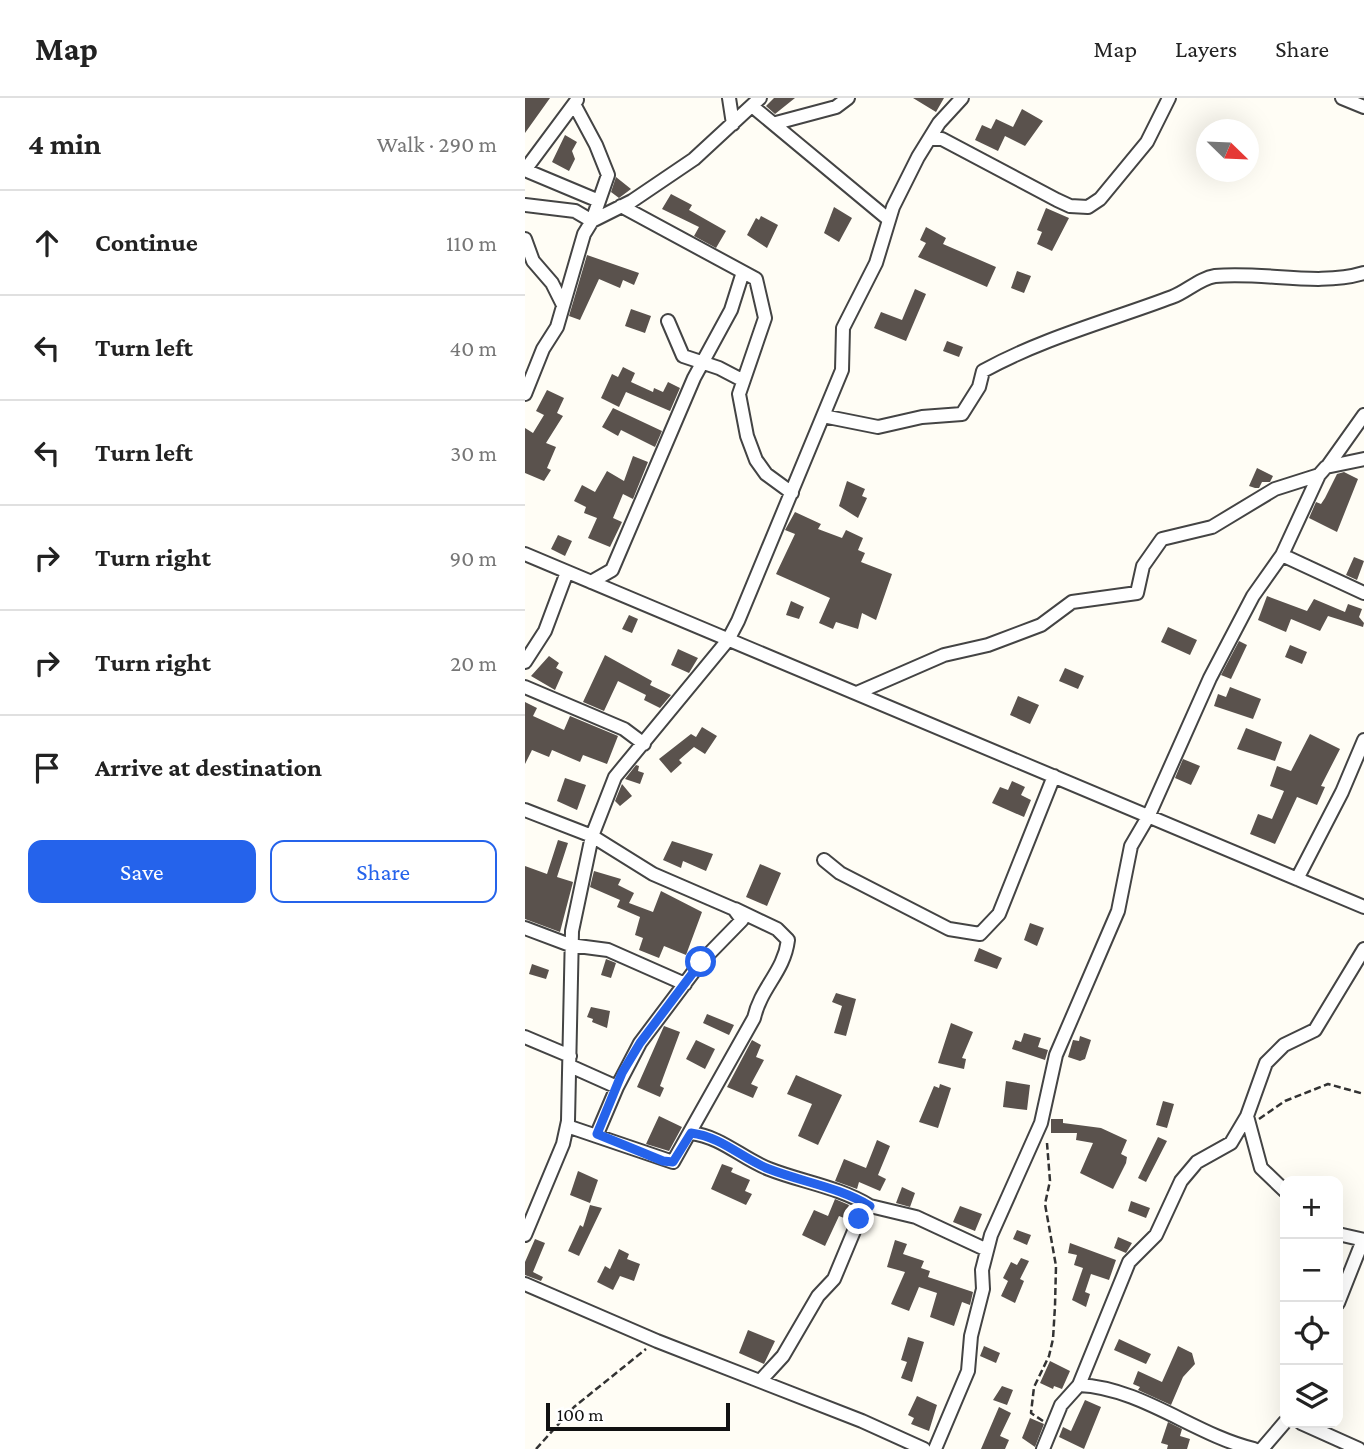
<!DOCTYPE html>
<html lang="en">
<head>
<meta charset="utf-8">
<style>
  :root { --surface:#fff; --page:#f2f2f2; --text:#222; --muted:#767676; --line:#e0e0e0; --accent:#2563eb }
  body { margin:0; font-family:"Crimson Pro",serif; background:var(--page); color:var(--text) }
  .controls { position:absolute; right:21px; bottom:21px; display:grid; overflow:hidden; border-radius:14px; box-shadow:0 7px 28px #0002 }
  .controls button { width:63px; height:63px; display:grid; place-items:center; padding:0; border:0; border-bottom:2px solid var(--line); background:var(--surface); color:var(--text); font:35px sans-serif }
  .compass { position:absolute; left:671px; top:21px; width:63px; height:63px; border-radius:50%; background:var(--surface); box-shadow:0 7px 28px #0002; rotate:113deg }
  .scale { position:absolute; left:21px; bottom:18px; width:184px; box-sizing:border-box; padding-left:7px; border:4px solid #111; border-top:0; font-size:19px; line-height:24px; white-space:nowrap; color:#111; -webkit-text-stroke:5px #fff; paint-order:stroke }
  .stop { position:absolute; width:21px; height:21px; margin:-16px; border:5px solid #2563eb; border-radius:50%; background:#fff }
  .stop.end { background:#2563eb; border-color:#fff; box-shadow:0 2px 7px #0008 }
  .list { margin:0; padding:0; list-style:none }
  h2 { display:flex; justify-content:space-between; align-items:center; height:91px; margin:0; padding:0 28px; font-size:30px }
  h2 small { font-size:23px; font-weight:400; color:var(--muted) }
  .list li { display:grid; grid-template-columns:46px 1fr auto; gap:21px; align-items:center; box-sizing:border-box; height:105px; padding:0 28px; border-top:2px solid var(--line) }
  .list b { display:block; font-size:26px; white-space:nowrap }
  .list em { font-size:23px; font-style:normal; color:var(--muted) }
  .actions { display:flex; gap:14px; padding:21px 28px }
  .actions a { flex:1; padding:16px 0; border:2px solid var(--accent); border-radius:14px; text-align:center; font-size:24px; color:var(--accent) }
  .actions .main { background:var(--accent); color:#fff }
  .icon { flex:none; width:38px; height:38px; fill:none; stroke:currentColor; stroke-width:2; stroke-linecap:round; stroke-linejoin:round }
  .map { position:relative; flex:none; width:839px; height:1351px; overflow:hidden }
  header { display:flex; align-items:center; gap:42px; box-sizing:border-box; height:98px; padding:0 35px; background:var(--surface); border-bottom:2px solid var(--line) }
  header strong { font-size:33px }
  nav { display:flex; gap:38px; margin-inline-start:auto; font-size:24px }
  main { display:flex }
  aside { flex:1; background:var(--surface) }
  .map>svg:first-child { display:block }
  .building { fill:#5a524d }
  .lines { fill:none; stroke-linecap:round; stroke-linejoin:round }
  .minor-casing { stroke:#444; stroke-width:16 }
  .path { stroke:#333; stroke-width:2.5; stroke-dasharray:7 3.5; stroke-linecap:butt }
  .minor { stroke:#fff; stroke-width:12 }
  .route { stroke:#2563eb; stroke-width:9 }
</style>
</head>
<body>
<header>
<strong>Map</strong>
<nav><a>Map</a><a>Layers</a><a>Share</a></nav>
</header>
<main>
<aside>
<h2>4 min<small>Walk · 290 m</small></h2>
<ul class="list">
<li><svg class="icon" aria-label="ahead" viewBox="0 0 24 24"><path d="M12 20V5M6 11l6-6 6 6"/></svg><div><b>Continue</b></div><em>110 m</em></li>
<li><svg class="icon" aria-label="left" viewBox="0 0 24 24"><path d="M17 20v-9H6M10 6l-5 5 5 5"/></svg><div><b>Turn left</b></div><em>40 m</em></li>
<li><svg class="icon" aria-label="left" viewBox="0 0 24 24"><path d="M17 20v-9H6M10 6l-5 5 5 5"/></svg><div><b>Turn left</b></div><em>30 m</em></li>
<li><svg class="icon" aria-label="right" viewBox="0 0 24 24"><path d="M7 20v-9h11M14 6l5 5-5 5"/></svg><div><b>Turn right</b></div><em>90 m</em></li>
<li><svg class="icon" aria-label="right" viewBox="0 0 24 24"><path d="M7 20v-9h11M14 6l5 5-5 5"/></svg><div><b>Turn right</b></div><em>20 m</em></li>
<li><svg class="icon" aria-label="arrive" viewBox="0 0 24 24"><path d="M6 21V4h12l-3 4 3 4H6"/></svg><div><b>Arrive at destination</b></div></li>
</ul>
<div class="actions"><a class="main">Save</a><a>Share</a></div>
</aside>
<div class="map">
<svg width="839" height="1351" viewBox="0 0 839 1351">
  <rect width="100%" height="100%" fill="#fffdf5"/>
  <path class="building" d="M0,0H25L0,35Z
    M249,0H270L250,16L241,8Z
    M388,0H419L411,14Z
    M497,11L518,23L500,48L480,38L473,53L450,42L457,27L466,31L471,21L488,29Z
    M40,37L52,44L47,53L50,61L44,73L27,64Z
    M91,79L106,91L94,100L86,94Z
    M146,96L167,107L164,112L201,133L191,150L169,138L174,129L137,111Z
    M309,109L327,120L314,144L299,135Z
    M521,110L544,120L527,153L512,146L517,134L512,132Z
    M236,118L253,127L242,150L222,137L231,120L234,122Z
    M401,129L421,140L418,146L471,169L462,189L393,159L401,145L395,142Z
    M62,157L114,175L109,187L98,182L95,190L74,181L55,222L44,218Z
    M492,173L506,178L499,195L486,190Z
    M390,191L401,196L381,243L349,230L356,214L377,222Z
    M106,211L126,218L120,235L100,228Z
    M422,243L438,249L434,259L418,253Z
    M98,269L110,275L106,284L128,294L129,290L138,294L143,284L155,290L145,313L101,294L94,309L76,300L87,276L93,279Z
    M22,292L39,300L32,315L38,318L21,345L31,349L22,370L26,372L19,383L0,375V330L8,335L19,317L11,313Z
    M88,310L137,333L130,349L96,332L93,338L77,329Z
    M108,358L123,364L108,401L98,396L88,420L97,424L85,449L63,440L72,420L59,415L61,409L49,403L57,387L70,394L82,373L99,383Z
    M732,370L748,378L745,384H737L734,390H730L724,388Z
    M819,374L833,381L812,434L784,420L791,404L796,406L800,400L812,376Z
    M322,383L340,391L337,398L342,400L333,420L314,408Z
    M270,414L296,426L293,431L317,440L321,432L338,440L333,452L340,455L336,464L367,476L351,522L337,515L333,531L311,524L308,531L294,525L305,500L251,476L270,436L260,432Z
    M33,437L47,443L40,458L26,451Z
    M829,459L839,463L832,482L821,477Z
    M742,498L782,513L789,501L820,514L823,506L837,511L834,519L839,525L838,529L803,518L795,533L766,521L761,534L733,522Z
    M266,503L279,509L274,521L261,517Z
    M104,517L113,521L107,535L97,531Z
    M643,529L672,542L665,557L636,544Z
    M714,543L722,547L706,581L696,577Z
    M765,547L782,554L777,566L760,559Z
    M153,551L173,560L164,575L146,567Z
    M80,557L127,583L125,587L146,597L135,610L119,602L121,597L93,583L79,613L58,604Z
    M24,558L34,565L31,570L38,574L30,592L6,578Z
    M540,570L559,578L553,591L534,583Z
    M705,589L736,601L728,621L689,608L693,596L701,599Z
    M493,598L514,607L505,626L485,617Z
    M0,604L12,610L8,618L39,632L45,618L93,638L82,666L58,657L55,664L27,652L24,659L7,652L0,666Z
    M177,629L192,638L180,656L169,649L154,662L157,665L146,675L134,661L166,636L171,639Z
    M721,630L757,644L750,663L712,651Z
    M785,636L815,651L796,688L800,689L792,707L772,699L750,746L725,736L733,716L747,721L759,693L745,688L752,668L766,673Z
    M658,661L675,668L666,687L650,680Z
    M111,667L114,668L113,673L119,675L115,686L100,681Z
    M40,680L61,687L52,712L32,703Z
    M487,683L500,689L496,697L506,702L499,719L467,705L475,689L483,692Z
    M97,686L107,698L95,708L90,703Z
    M33,742L43,745L32,779L48,784L35,834L0,821V768L22,776Z
    M147,743L188,756L181,773L158,763L156,770L138,762Z
    M235,766L256,775L242,808L221,799Z
    M69,773L96,781L93,787L109,795L104,805L128,814L136,793L177,814L161,857L139,848L134,860L114,852L118,840L110,837L115,819L92,809L95,802L65,789Z
    M505,825L519,830L512,848L499,842Z
    M454,850L477,860L472,871L449,863Z
    M81,861L91,865L86,880L76,877Z
    M7,866L24,872L21,881L4,876Z
    M311,895L331,901L321,938L309,935L317,908L307,904Z
    M66,909L85,913L82,930L67,924L68,921L62,919Z
    M182,916L209,927L204,937L178,925Z
    M426,925L448,934L437,960L441,961L439,971L413,965Z
    M139,928L155,934L135,988L139,990L135,999L112,989Z
    M499,935L516,940L513,949L523,952L520,962L487,951L490,942L496,944Z
    M555,938L566,942L560,961L555,963L543,959L548,942L554,943Z
    M171,942L190,951L180,971L161,961Z
    M227,942L236,947L231,959L239,962L226,986L233,989L228,1000L202,989Z
    M271,977L317,997L293,1047L273,1038L287,1006L262,996Z
    M481,983L505,987L502,1012L478,1009Z
    M415,986L426,990L413,1030L394,1024L409,988L414,990Z
    M638,1003L649,1006L642,1030L631,1027Z
    M134,1018L157,1029L144,1053L121,1046Z
    M526,1021H538V1025L576,1030L602,1042L596,1056L602,1059L601,1065L588,1091L555,1075L568,1045L551,1042L552,1035H526Z
    M633,1039L642,1043L621,1084L613,1080Z
    M352,1042L365,1048L353,1077L361,1081L355,1093L334,1084L332,1091L310,1083L319,1061L341,1070Z
    M197,1066L208,1070L206,1074L225,1082L220,1093L227,1096L221,1107L186,1091Z
    M53,1073L73,1082L65,1105L45,1097Z
    M377,1089L390,1095L385,1109L371,1105Z
    M310,1101L324,1107L319,1120L314,1118L300,1148L277,1137L289,1112L303,1118Z
    M606,1103L625,1110L621,1120L603,1113Z
    M65,1107L77,1110L54,1158L43,1153L55,1127L58,1129Z
    M435,1108L457,1116L450,1133L428,1124Z
    M492,1132L506,1137L502,1147L488,1141Z
    M593,1139L607,1145L601,1155L589,1150Z
    M10,1141L20,1145L8,1174L18,1179L16,1183L0,1177V1164Z
    M370,1142L382,1146L378,1156L399,1163L396,1170L405,1173L403,1179L448,1194L445,1207L437,1204L429,1228L405,1219L412,1195L394,1189L384,1213L366,1206L380,1174L362,1169Z
    M545,1145L591,1162L584,1182L566,1176L560,1194L565,1196L561,1209L547,1202L558,1170L549,1167L552,1157L543,1155Z
    M94,1151L104,1156L102,1161L115,1166L109,1183L95,1178L88,1192L72,1184L80,1168L85,1171Z
    M496,1160L504,1163L495,1181L499,1183L490,1205L476,1198L483,1183L478,1180L486,1164L492,1167Z
    M223,1232L250,1243L239,1266L214,1255Z
    M383,1239L399,1244L387,1284L376,1280L382,1264L376,1262Z
    M594,1241L626,1256L621,1266L589,1252Z
    M459,1248L475,1255L471,1265L455,1258Z
    M653,1248L667,1255L670,1266L658,1279L646,1307L613,1292L615,1289L608,1286L613,1273L637,1284Z
    M525,1263L545,1273L537,1291L529,1288L528,1291L515,1285Z
    M477,1288L488,1292L482,1307L468,1302Z
    M392,1298L412,1307L404,1333L386,1326L389,1320L383,1317Z
    M560,1302L576,1309L559,1351L534,1339L538,1329L546,1333Z
    M474,1309L486,1315L475,1338L484,1342L480,1351H456Z
    M505,1320L519,1326L510,1349L497,1340Z
    M643,1324L657,1331L655,1338L665,1341L662,1351H642L643,1347L636,1345Z"/>
  <g class="lines">
    <g class="minor-casing">
      <path id="minor" d="M204,0L208,26
        M817,0L839,9
        M227,8L363,121
        M251,25L311,9L323,0
        M407,41H417L532,102L545,108L563,109L575,101L622,44L644,0
        M0,72L52,2
        M0,72L74,103
        M0,107L50,113L67,123L83,77L71,47L49,6
        M96,108L231,181L240,220L214,296L222,338L231,362L241,376L267,395
        M0,141L8,163L27,185L38,207
        M143,223L158,258L194,270L217,282
        M0,296L18,251L32,229L59,136L67,123L107,103L169,61L235,0
        M298,318L353,329L397,319L437,316L454,289L458,273C518,240 583,223 647,199C661,194 675,180 690,178C738,173 793,189 839,175
        M802,369L839,317
        M0,456L839,809
        M757,457L839,495
        M66,484L87,472L169,280L206,212L218,174
        M0,564L20,533L42,474
        M0,589L99,631L119,646
        M334,594L419,557L463,547L516,527L547,504L612,495L618,468L637,441L687,429L750,391L794,377
        M0,712L67,738L128,776L209,811L217,822L176,864L115,945L92,989L45,968
        M299,762L315,775L424,831L455,836L474,816L529,678
        M772,781L817,694L839,642
        M0,830L45,847L83,852L160,886
        M0,939L45,958
        M722,1018L736,1070L760,1093
        M42,1028L148,1064L229,920C236,889 259,874 263,842L252,831L210,811
        M166,1035C197,1039 216,1060 244,1071C277,1084 314,1089 345,1108
        M72,1036L92,989
        M813,1136L839,1142
        M0,1137L38,1046L43,1023L47,833L67,738L90,679L203,542L213,523L317,272L318,230L351,165L368,109L393,59L414,25L437,0
        M0,1186L132,1243L337,1323L399,1351
        M813,1205L838,1142
        M236,1282L258,1258L293,1198L309,1181L334,1121L345,1108L391,1119L462,1152
        M554,1287L604,1164L631,1137L656,1083L672,1064L706,1045L722,1018L741,965L759,947L790,932L839,851
        M776,1325L834,1351
        M410,1351L443,1273L446,1238L458,1191L457,1172L466,1137L516,1025L531,957L593,813L606,748L623,719L685,580L728,498L757,457L794,377L801,369L839,361
        M518,1351L536,1307L554,1287C617,1290 670,1337 729,1351
        M737,1351L760,1324"/>
    </g>
    <path class="path" d="M734,1021L760,1003L803,986L839,996
      M518,1323L506,1315L509,1289L524,1258L528,1241L530,1208L531,1168L520,1106L525,1083L522,1045
      M11,1351L49,1309L121,1251"/>
    <use href="#minor" class="minor"/>
  </g>
  <g class="lines">
    <path class="route" d="M176,864L115,945L97,975L72,1036L138,1063L148,1064L166,1035C197,1039 216,1060 244,1071C277,1084 314,1089 345,1108L334,1121"/>
  </g>
</svg>
<div class="controls">
<button>+</button>
<button>−</button>
<button><svg class="icon" aria-label="locate" viewBox="0 0 24 24"><circle cx="12" cy="12" r="6"/><path d="M12 2v4M12 18v4M2 12h4M18 12h4"/></svg></button>
<button><svg class="icon" aria-label="layers" viewBox="0 0 24 24"><path d="M12 4l9 5-9 5-9-5zM3 14l9 5 9-5"/></svg></button>
</div>
<svg class="compass" viewBox="-18 -18 36 36"><path d="M0-13l5 13h-10z" fill="#e53935"/><path d="M0 13l5-13h-10z" fill="#767676"/></svg>
<div class="scale">100 m</div>
<div class="stop" style="left:176px;top:864px"></div>
<div class="stop end" style="left:334px;top:1121px"></div>
</div>
</main>
</body>
</html>
